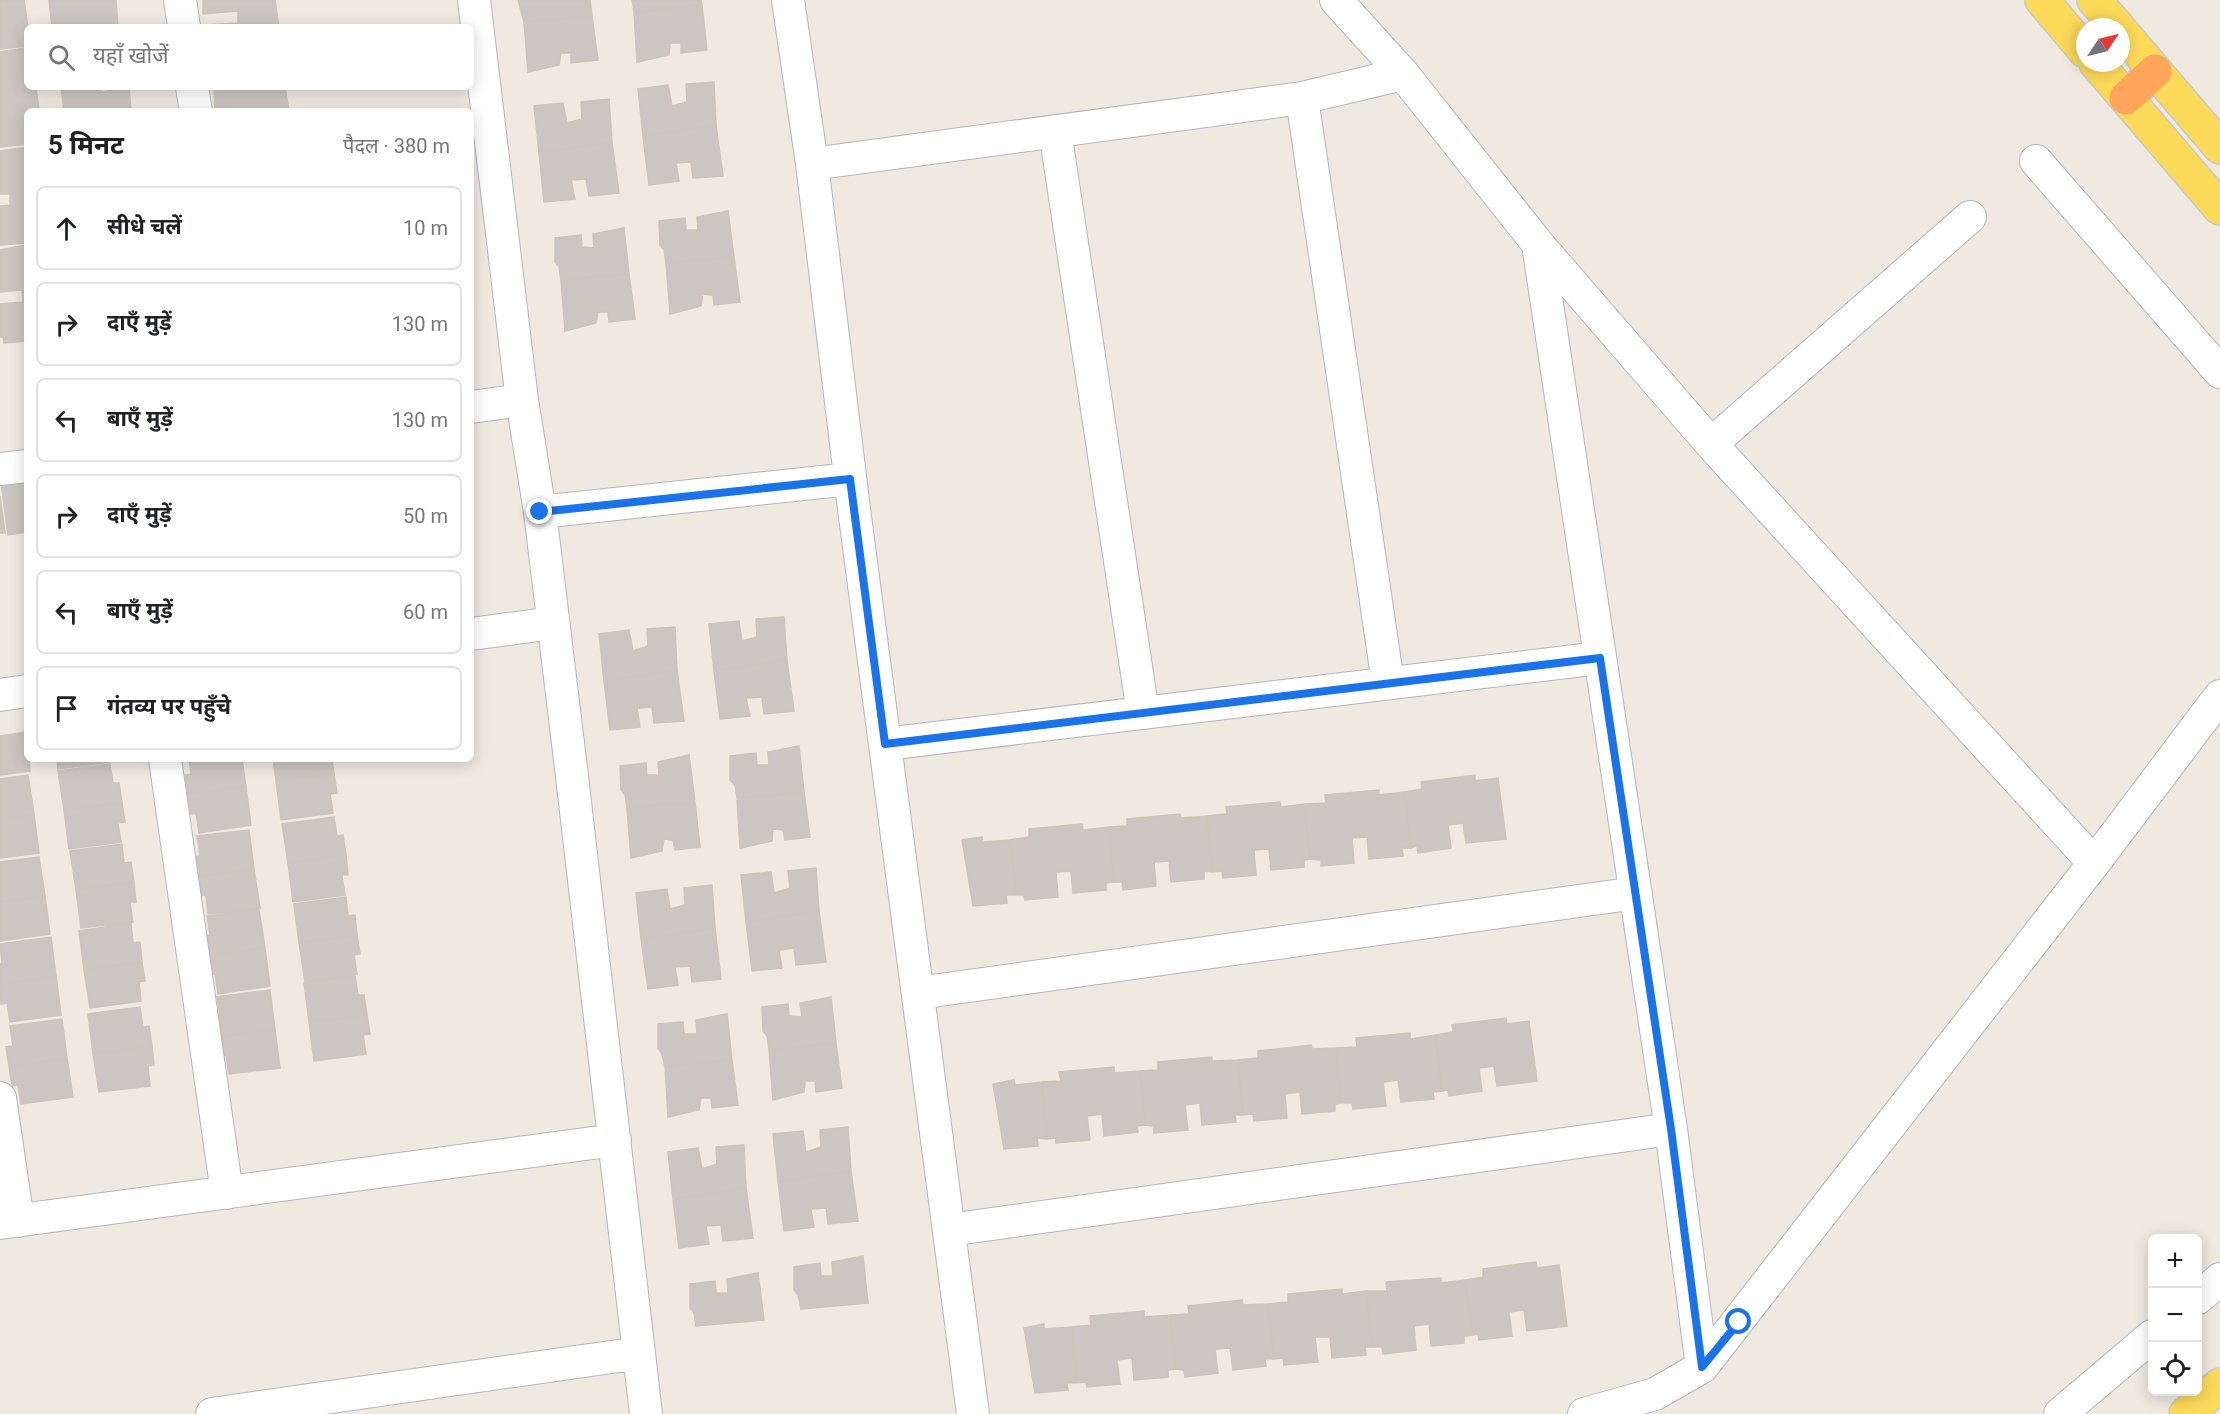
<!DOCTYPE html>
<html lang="hi">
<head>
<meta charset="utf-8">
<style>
  :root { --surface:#fff; --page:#f6f6f6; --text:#202124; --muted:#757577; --line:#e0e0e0 }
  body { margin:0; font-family:Roboto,"Noto Sans Devanagari",sans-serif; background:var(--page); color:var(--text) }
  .controls { position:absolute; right:18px; bottom:18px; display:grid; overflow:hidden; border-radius:9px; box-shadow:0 3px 15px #0003 }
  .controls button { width:54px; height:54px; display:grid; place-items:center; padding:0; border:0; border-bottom:2px solid var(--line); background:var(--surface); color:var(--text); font:30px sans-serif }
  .compass { position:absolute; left:2076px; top:18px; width:54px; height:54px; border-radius:50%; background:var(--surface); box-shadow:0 3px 15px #0003; rotate:55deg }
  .stop { position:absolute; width:18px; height:18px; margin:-14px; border:4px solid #1a73e8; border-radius:50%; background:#fff }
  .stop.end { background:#1a73e8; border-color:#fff; box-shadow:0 2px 6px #0008 }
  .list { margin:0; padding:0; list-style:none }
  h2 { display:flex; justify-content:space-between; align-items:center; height:78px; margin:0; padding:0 24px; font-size:26px }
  h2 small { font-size:20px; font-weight:400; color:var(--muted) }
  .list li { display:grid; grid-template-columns:39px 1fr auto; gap:18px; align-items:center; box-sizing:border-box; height:84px; margin:0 12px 12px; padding:0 12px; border:2px solid var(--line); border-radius:9px }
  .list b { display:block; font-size:22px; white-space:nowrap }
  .list em { font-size:20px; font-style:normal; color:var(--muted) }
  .icon { flex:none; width:33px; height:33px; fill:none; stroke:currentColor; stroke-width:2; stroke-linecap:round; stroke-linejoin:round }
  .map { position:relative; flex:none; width:2220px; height:1414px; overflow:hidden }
  .search { position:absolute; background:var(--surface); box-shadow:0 3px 15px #0003; left:24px; top:24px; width:450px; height:66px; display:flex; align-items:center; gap:15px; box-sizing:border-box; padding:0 21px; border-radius:9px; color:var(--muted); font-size:22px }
  .panel { position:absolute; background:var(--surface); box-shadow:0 3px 15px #0003; left:24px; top:108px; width:450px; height:654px; border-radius:9px }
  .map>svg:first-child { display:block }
  .building { fill:#cbc6bf; stroke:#ccc5b8; stroke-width:1.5 }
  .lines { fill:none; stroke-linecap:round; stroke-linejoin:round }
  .street-casing { stroke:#b3b5c2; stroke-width:34 }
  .primary-casing { stroke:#c9c9c9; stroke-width:36 }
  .highway-casing { stroke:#c9c9c9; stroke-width:36 }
  .street { stroke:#fff; stroke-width:32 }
  .primary { stroke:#fbd959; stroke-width:33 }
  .highway { stroke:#ffa65b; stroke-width:33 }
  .route { stroke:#1a73e8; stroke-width:8 }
</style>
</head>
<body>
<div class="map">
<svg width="2220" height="1414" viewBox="0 0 2220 1414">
  <rect width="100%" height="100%" fill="#f0e9e0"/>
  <path class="building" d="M0,0H24L28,27L24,28L26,46L0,49Z
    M49,0H116L118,27H52Z
    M203,0H275L279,27H206V25L238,23V11L203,14Z
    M518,0H590L592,16L524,22Z
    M632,0H701L702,5L634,12Z
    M702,5L707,50L681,53V43H670L669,55L637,62L634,12Z
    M592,16L598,60L571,63V53H561L559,65L528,72L524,22Z
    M24,48L27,66V87H36L39,111H27V144L0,147V52Z
    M714,82L716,125L643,136L638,89L668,85L672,106L687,102L686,84Z
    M61,87H101L102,92L129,87L131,111H64Z
    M214,87H285L289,111H250L249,109L215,111Z
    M609,99L612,142L539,153L534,106L563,103L567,123L582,119L581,102Z
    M716,125L723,176L693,178L691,162L676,163L679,181L649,185L643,136Z
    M612,142L619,193L589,196L586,179L571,180L575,199L544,202L539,153Z
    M27,147V243L0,245V206L10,205V194H0V151Z
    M728,211L734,257L666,263L664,250L660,245L659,221L685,218L686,230H698L697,217Z
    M624,228L629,274L561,280L559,267L555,262V238L581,235L582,247L594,248L593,234Z
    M27,245V341L4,343L3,337H0V304L23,302L22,290L0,292V250Z
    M734,257L740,302L714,305L713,295L703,294L701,306L670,314L666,263Z
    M629,274L635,319L609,322L608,312H598L596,323L565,331L561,280Z
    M27,474V532L8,535L1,482Z
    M0,496L5,533H0Z
    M784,617L787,660L714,671L709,624L739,621L742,641L757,637L756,619Z
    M675,627L677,670L604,681L599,634L629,630L633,651L648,646L647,629Z
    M787,660L794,711L764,714L762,697L746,698L750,716L720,719L714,671Z
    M677,670L684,721L654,723L652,707L637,708L640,727L610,730L604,681Z
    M25,732L27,759H29L30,771L0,775V736Z
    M799,746L804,792L737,798L735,785L730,780V756L756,753L757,765H769L768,752Z
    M689,755L695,802L627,808L625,795L621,790L620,766L646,763L647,775H659L658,762Z
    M57,759H109L110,762L58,769Z
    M189,759H242L246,787L188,794L185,775L191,774Z
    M273,759H332L334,773L276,781Z
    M110,764L113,783H119L122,803L64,810L58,771Z
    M334,773L337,793L330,794L333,813L281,820L276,781Z
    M28,775L34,814L0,819V779Z
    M1475,775V781L1498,778L1506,839L1466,843L1463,823L1448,825L1451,848L1418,853L1417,846L1411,848L1404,792L1422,789L1421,782Z
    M246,787L251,825L199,833L196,813L191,814L188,794Z
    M1379,790V795L1404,792L1411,848H1402L1403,856L1369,859L1367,837L1352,838L1354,863L1321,866V860L1310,859L1305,804L1326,803L1325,795Z
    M804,792L810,837L785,840L783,830L773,829L772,841L740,848L737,798Z
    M695,802L700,847L675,850L673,840L664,839L662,851L631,858L627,808Z
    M1280,802L1281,807L1305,804L1310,859L1304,860V867L1271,870L1269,849L1254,850L1256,875L1223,878L1222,871L1212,872L1207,816L1227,814L1226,807Z
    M122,803L125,822L118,823L121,842L69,849L64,810Z
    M34,814L39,853L0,858V819Z
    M1180,814L1181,818L1207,816L1212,872L1204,871V879L1171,882L1169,861L1154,862L1156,886L1123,890L1122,882H1114L1109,827L1127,826V819Z
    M334,817L337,836L343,835L346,855L288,863L282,824Z
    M1082,824L1083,830L1109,827L1114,882L1106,883V890L1073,893L1071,871L1056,872L1058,897L1025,900L1024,895H1016L1010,840L1029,837V829Z
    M249,830L254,869L196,877L194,857L200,856L197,836Z
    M982,837L983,842L1010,840L1016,895H1006L1007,903L973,906L962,840Z
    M122,844L124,863L131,862L134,882L76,890L70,851Z
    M346,855L348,875H342L345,895L293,902L288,863Z
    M39,857L45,896L0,902V862Z
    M816,868L819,911L746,922L741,875L771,872L774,893L790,888L788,871Z
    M254,869L260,908L208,914L206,895L199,896L196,877Z
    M134,882L136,902H130L133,922L81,928L76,890Z
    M712,885L715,928L641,939L636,893L667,889L670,909L685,905L684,888Z
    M45,896L50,934L0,941V902Z
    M346,897L348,916L355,915L357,935L299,943L294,904Z
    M259,909L265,948L206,956L204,936L210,935L207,916Z
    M819,911L826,962L796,965L794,948L779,950L782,968L752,971L746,922Z
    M131,923L133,943L140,942L142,962L84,970L79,931Z
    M715,928L721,979L692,982L690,966L675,967L678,985L648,989L641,939Z
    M357,935L360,954L354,955L357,974L305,982L299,943Z
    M51,937L56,976L0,984V964H2L0,944Z
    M265,948L270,986L218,994L215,974L210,975L206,956Z
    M142,962L145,981L139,982L141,1001L90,1008L84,970Z
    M56,976L61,1015L10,1022L7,1003L1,1004L0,984Z
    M355,976L358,995H364L367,1015L309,1022L304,983Z
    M270,990L275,1029L217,1037L214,1017L220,1016L217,997Z
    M831,997L836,1043L769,1050L767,1036L763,1031L762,1007L788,1004L789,1016L802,1017L800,1003Z
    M140,1007L143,1027L149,1026L152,1046L93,1054L88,1014Z
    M727,1014L732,1060L665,1067L662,1054L658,1048V1024L683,1022L684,1034H697L696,1020Z
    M367,1015L370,1034L363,1035L366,1054L314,1061L309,1022Z
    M1506,1018L1507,1024L1529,1021L1537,1081L1497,1086L1494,1066L1479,1068L1482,1091L1449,1096L1448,1090L1442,1091L1435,1035L1453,1032L1452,1025Z
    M62,1019L67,1058L9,1067L6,1047L13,1046L10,1026Z
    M275,1029L280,1068L229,1074L226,1055L220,1056L217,1037Z
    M1410,1033V1039L1435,1035L1442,1091L1433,1092L1434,1099L1401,1102L1398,1080L1383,1082L1386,1106L1353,1109L1352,1103H1341L1336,1048L1357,1047L1356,1038Z
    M836,1043L842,1088L816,1092L815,1081H805L804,1092L773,1100L769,1050Z
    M1311,1045L1312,1049L1336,1048L1341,1103L1335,1104V1111L1302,1114L1300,1092L1285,1094L1287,1118L1254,1121L1253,1114L1243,1115L1238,1060L1258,1058V1051Z
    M152,1046L154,1065L148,1066L150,1086L99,1092L93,1054Z
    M1212,1057V1061L1238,1060L1243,1115H1235L1236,1122L1202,1125L1200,1103L1185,1105L1188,1130L1154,1133L1153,1126L1145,1125L1140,1071L1158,1070V1062Z
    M67,1058L73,1097L21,1104L18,1085L12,1086L9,1067Z
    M732,1060L738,1105L712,1108L711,1098H701L699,1110L668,1117L665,1067Z
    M1114,1067V1073L1140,1071L1145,1125L1137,1126L1138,1132L1104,1136L1102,1114L1087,1116L1090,1140L1056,1143V1138L1047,1139L1042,1082L1061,1081L1059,1072Z
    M1014,1080L1015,1085L1042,1082L1047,1139L1037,1138L1038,1146L1004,1149L993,1084Z
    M848,1127L851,1171L778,1182L773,1134L803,1131L806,1152L821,1147L820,1130Z
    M744,1145L746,1188L673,1199L668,1152L698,1148L702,1169L717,1164L716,1147Z
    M851,1171L858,1221L828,1224L826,1208L811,1209L814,1227L784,1231L778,1182Z
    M746,1188L753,1238L723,1241L721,1225L706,1226L709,1244L679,1248L673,1199Z
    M863,1256L868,1303L801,1309L798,1295L794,1290V1267L820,1263L821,1276H833L832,1262Z
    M1536,1262L1537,1268L1559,1265L1567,1326L1527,1331L1524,1310L1509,1312L1512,1336L1479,1340L1478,1334L1473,1335L1465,1280L1483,1277V1269Z
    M758,1273L764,1320L696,1326L694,1313L690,1308V1284L715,1281L716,1293H728L727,1279Z
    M1441,1278V1283L1465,1280L1473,1335L1464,1336V1343L1431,1346L1429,1324L1414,1326L1416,1350L1383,1354L1382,1347H1372L1366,1291H1387L1386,1282Z
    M1342,1289V1294L1366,1291L1372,1347H1365L1366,1355L1332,1358L1330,1337H1315L1318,1362L1284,1365L1283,1358L1274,1359L1268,1304L1288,1302V1294Z
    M1242,1300L1243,1305L1268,1304L1274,1359H1265L1266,1366L1233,1370L1230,1348L1215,1349L1218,1373L1185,1377L1184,1370L1176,1369L1170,1315L1189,1314L1188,1306Z
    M1144,1311V1317L1170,1315L1176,1369L1168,1370V1377L1134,1380L1132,1358L1117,1360L1120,1384L1087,1387L1086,1382L1077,1383L1072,1327L1091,1325L1090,1316Z
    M1044,1324V1329L1072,1327L1077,1383H1067L1068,1390L1035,1393L1024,1328Z"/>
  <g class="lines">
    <g class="street-casing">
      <path id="street" d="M180,0L184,27
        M474,0L522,400L540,512L571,768L646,1414
        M788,0L812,164L854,509L973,1414
        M1336,0L1403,74L1538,244L1711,444L2094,863
        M192,87L196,111
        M1302,98L1388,683
        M1055,131L1143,713
        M2036,161L2220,372
        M812,164L1302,98L1403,74
        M1538,244L1671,1129L1702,1367
        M471,407L522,400
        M1711,444L1970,217
        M0,469L27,466
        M540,512L850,479
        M471,634L553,623
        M0,695L27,691
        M885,744L1600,658
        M165,759L227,1193
        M918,993L1636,893
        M0,1098L18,1221
        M0,1223L615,1140
        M949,1230L1671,1129
        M2198,1298L2220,1279
        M212,1414L639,1353
        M1584,1414L1655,1394L1702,1367L2094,863L2220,696
        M2060,1414L2152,1336"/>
    </g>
    <g class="primary-casing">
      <path id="primary" d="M2042,0L2085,51
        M2094,0L2118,27
        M2121,31L2220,147
        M2096,63L2220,208
        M2186,1414L2220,1385"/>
    </g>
    <g class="highway-casing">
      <path id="highway" d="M2126,98L2155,71"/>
    </g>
    <use href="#street" class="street"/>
    <use href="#primary" class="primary"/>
    <use href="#highway" class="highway"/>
  </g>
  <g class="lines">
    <path class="route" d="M540,512L850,479L885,744L1600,658L1671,1129L1702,1367L1739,1322"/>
  </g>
</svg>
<div class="controls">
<button>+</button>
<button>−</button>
<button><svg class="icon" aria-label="locate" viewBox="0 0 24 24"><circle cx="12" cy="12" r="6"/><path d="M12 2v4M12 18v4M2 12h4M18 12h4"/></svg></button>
</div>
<svg class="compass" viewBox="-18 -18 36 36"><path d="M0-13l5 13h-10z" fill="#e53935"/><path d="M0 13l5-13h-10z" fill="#757577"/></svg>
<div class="stop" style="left:1739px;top:1322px"></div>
<div class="stop end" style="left:540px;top:512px"></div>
<div class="search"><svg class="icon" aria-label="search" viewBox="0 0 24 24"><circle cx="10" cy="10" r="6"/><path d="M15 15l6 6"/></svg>यहाँ खोजें</div>
<section class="panel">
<h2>5 मिनट<small>पैदल · 380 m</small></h2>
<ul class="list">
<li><svg class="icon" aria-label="ahead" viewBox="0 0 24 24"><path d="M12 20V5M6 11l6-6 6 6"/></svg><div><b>सीधे चलें</b></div><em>10 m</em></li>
<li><svg class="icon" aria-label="right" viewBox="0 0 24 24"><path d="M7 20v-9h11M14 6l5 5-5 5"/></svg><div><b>दाएँ मुड़ें</b></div><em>130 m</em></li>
<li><svg class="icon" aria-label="left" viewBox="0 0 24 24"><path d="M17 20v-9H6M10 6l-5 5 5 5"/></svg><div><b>बाएँ मुड़ें</b></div><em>130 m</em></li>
<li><svg class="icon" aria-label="right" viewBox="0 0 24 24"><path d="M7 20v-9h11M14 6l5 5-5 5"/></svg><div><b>दाएँ मुड़ें</b></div><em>50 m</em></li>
<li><svg class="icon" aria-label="left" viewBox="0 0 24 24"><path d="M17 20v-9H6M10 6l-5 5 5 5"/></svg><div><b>बाएँ मुड़ें</b></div><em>60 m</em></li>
<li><svg class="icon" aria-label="arrive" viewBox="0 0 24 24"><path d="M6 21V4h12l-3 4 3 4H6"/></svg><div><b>गंतव्य पर पहुँचे</b></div></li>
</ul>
</section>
</div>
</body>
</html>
